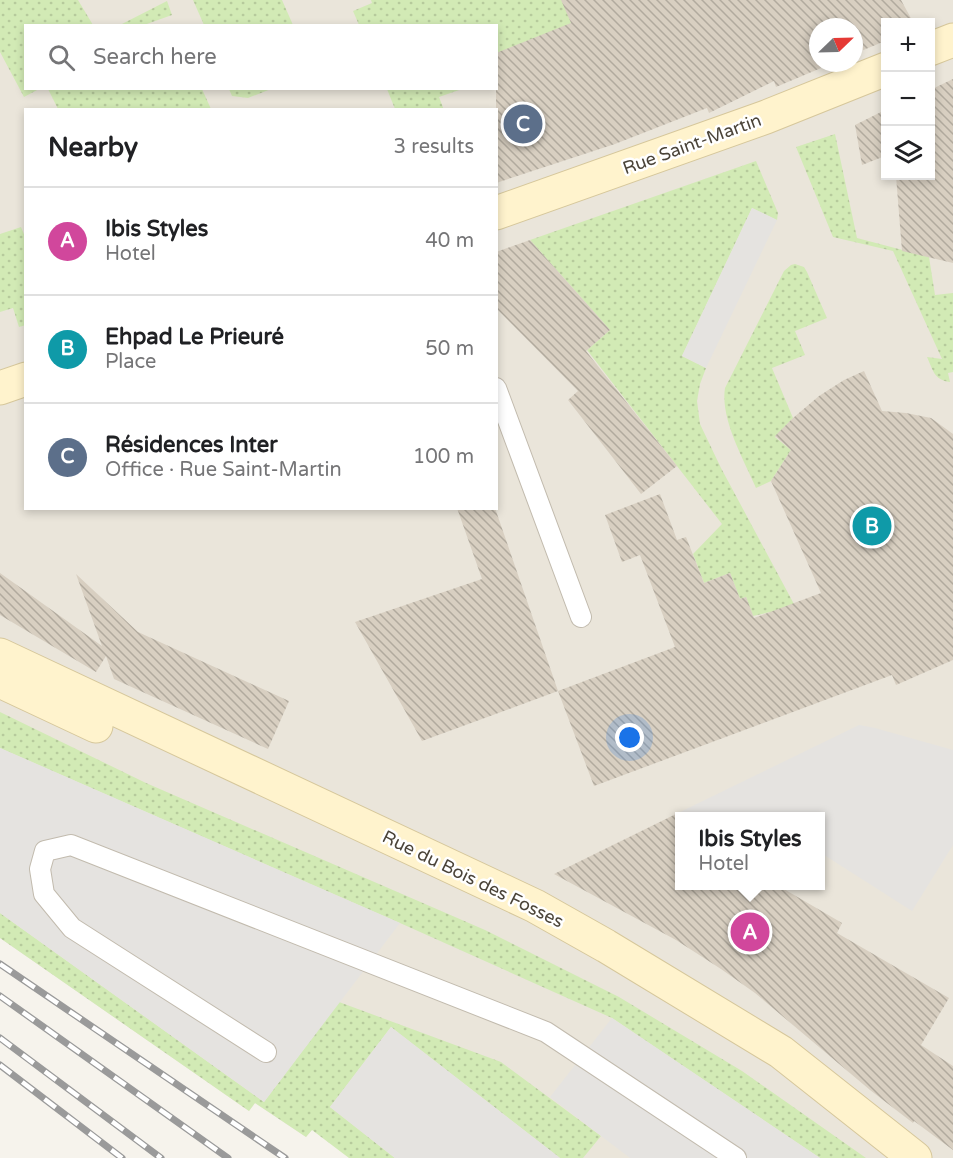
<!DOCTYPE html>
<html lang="en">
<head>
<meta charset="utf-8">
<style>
  :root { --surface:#fff; --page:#f6f6f6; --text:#202124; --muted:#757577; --line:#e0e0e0; --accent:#1a73e8 }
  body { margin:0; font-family:"Varela Round",sans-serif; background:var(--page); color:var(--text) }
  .controls { position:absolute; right:18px; top:18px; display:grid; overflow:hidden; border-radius:0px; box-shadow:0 3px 9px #0003 }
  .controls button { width:54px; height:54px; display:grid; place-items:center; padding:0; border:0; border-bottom:2px solid var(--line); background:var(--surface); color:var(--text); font:30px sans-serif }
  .compass { position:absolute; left:809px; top:18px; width:54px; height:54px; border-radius:50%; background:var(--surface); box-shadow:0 3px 9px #0003; rotate:67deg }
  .you { position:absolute; left:630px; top:738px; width:21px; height:21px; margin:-15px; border:4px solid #fff; border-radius:50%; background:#1a73e8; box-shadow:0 0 0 9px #1a73e833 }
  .badge { display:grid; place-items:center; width:39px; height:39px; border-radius:50%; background:var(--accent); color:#fff; font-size:20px; font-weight:700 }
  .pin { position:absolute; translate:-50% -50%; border:3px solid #fff; box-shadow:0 2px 6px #0006 }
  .popup { position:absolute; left:675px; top:812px; width:150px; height:78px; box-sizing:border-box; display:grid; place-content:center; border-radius:0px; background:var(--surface); filter:drop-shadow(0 2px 4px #0005); font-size:20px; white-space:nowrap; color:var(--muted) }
  .popup b { font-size:22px; color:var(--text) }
  .popup::after { content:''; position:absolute; left:50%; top:100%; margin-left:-12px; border:12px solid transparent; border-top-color:var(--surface) }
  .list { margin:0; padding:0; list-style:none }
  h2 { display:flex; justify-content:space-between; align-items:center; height:78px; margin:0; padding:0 24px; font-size:26px }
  h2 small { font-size:20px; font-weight:400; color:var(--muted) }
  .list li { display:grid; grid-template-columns:39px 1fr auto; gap:18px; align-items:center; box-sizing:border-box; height:108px; padding:0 24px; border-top:2px solid var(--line) }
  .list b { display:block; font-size:22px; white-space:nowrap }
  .list p { margin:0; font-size:20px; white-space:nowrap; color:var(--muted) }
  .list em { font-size:20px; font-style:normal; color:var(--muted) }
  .icon { flex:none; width:33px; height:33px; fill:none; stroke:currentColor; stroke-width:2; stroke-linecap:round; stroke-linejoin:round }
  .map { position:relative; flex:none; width:953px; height:1158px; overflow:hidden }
  .search { position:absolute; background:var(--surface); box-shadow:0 3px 9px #0003; left:24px; top:24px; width:474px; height:66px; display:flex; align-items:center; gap:15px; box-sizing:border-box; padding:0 21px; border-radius:0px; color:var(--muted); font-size:22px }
  .panel { position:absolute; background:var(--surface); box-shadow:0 3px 9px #0003; left:24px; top:108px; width:474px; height:402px; border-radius:0px }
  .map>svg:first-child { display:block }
  .residential { fill:#eae5da; fill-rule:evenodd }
  .grass { fill:url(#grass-dots) }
  .parking { fill:#e5e3e0 }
  .building { fill:url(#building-back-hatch) }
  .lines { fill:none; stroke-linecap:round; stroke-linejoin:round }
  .lane-casing { stroke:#c2bbae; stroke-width:22 }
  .secondary-casing { stroke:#d6c79b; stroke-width:35 }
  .lane { stroke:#fff; stroke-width:20 }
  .secondary { stroke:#fff3cd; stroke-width:33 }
  .rail-casing { stroke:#9a9a9a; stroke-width:7 }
  .rail { stroke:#fff; stroke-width:4.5; stroke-dasharray:14; stroke-linecap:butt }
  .labels { text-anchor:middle; stroke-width:5; stroke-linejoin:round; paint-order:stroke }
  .street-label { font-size:18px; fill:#4b4439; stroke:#fff }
</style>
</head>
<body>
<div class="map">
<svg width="953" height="1158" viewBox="0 0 953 1158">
  <defs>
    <pattern id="grass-dots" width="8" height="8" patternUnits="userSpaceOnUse" patternTransform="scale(1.5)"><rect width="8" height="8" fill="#d2eab5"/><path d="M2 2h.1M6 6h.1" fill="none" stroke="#b6ca9c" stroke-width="1.8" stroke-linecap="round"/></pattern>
    <pattern id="building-back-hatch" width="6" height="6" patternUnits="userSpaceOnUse" patternTransform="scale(1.5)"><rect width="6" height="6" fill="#d8cfc1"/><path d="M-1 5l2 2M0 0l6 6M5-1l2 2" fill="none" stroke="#b1aa9e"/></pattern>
  </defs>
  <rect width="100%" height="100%" fill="#f6f3ec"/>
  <path class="residential" d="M0,0H953V1158H395L330,1108L306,1137L255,1103L249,1111L0,938ZM886,22H930V176H886ZM26,26H496V88H26ZM818,27H854V63H818ZM26,110H496V508H26ZM680,816H820V886H680Z"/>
  <path class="grass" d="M0,0H78L93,25L26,26V88L39,89L24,97L0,52Z
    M193,0H282L293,25H204Z
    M371,0H564L571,23L497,83L496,26L469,24L359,25L353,11L372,3Z
    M167,1L172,15L144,25H120Z
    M48,89H202L211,109H58Z
    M229,89H271L248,98L232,96Z
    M387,89H462L439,97L444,110L395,109Z
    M835,134L857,238L929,257L935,295L953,293V372L948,373L950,382C934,380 933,370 927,357L942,359L893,251L833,237L796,147Z
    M756,161L778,213L777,220L752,208L682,356L706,368L700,384L697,401L700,424L721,468L802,619L775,623L770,612L753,616L746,597L740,599L730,573L704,583L693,554L722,524L587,350L610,330L530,240Z
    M21,227L26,239V325L19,327L13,308L0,312V234Z
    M795,264L804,267L807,272L827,318L795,331L805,355L772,368L793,418L775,437L791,450L771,481L756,488C744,460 720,419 725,388L784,271L791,265Z
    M0,712L146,783L485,930L619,997L742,1071L866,1158H820L612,1018L400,923L0,748Z
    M0,913L264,1102L339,1002L501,1062L601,1136L583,1158H560L391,1027L330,1107L395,1158H349L312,1130L306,1137L255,1103L249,1111L0,938Z"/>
  <path class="parking" d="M752,208L777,220L706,368L682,356Z
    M859,725L875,728L953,750V845L912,911L821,853L820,816L674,815Z
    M0,748L400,923L264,1102L0,913Z
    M612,1018L820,1158H630L550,1097Z
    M391,1027L560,1158H395L330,1107Z"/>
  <path class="building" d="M561,0H901L913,22H885V41L854,54V27H818V63H833L776,87L774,81L709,113L707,108L615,144L496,183V53L571,23Z
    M953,79V263L902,251L896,176H930V90Z
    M885,110V156L862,165L855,125Z
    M530,240L610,330L586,351L677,466L641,494L568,400L578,391L496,308V252Z
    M864,371L882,411L906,413L931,418L953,434V660L896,685L892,675L594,786L558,691L675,647L640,555L622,562L605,515L660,494L677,540L686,537L704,583L730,573L740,599L746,597L754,618L821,593L771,481L791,450L775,436L793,418L819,396L844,380Z
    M457,508H495L558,691L422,741L355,622L482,579Z
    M0,573L102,646L76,574L138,632L289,701L268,749L114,679L106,656L96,672L0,615Z
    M680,812V885H777L842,923L837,933L949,998L921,1045L953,1066V1150L914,1121L913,1123L870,1090L755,993L721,969L676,940L554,874Z"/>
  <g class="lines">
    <g class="lane-casing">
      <path id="lane" d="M496,388L581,617
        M266,1052L72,928L44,894L40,869L45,851L71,845L546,1032L736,1158"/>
    </g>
    <g class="secondary-casing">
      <path id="secondary" d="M930,49L953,40
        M496,213L766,117L886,69
        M0,388L26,379
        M0,655L535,906L606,946L781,1052L915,1158
        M0,681L96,726"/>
    </g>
    <use href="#lane" class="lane"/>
    <use href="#secondary" class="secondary"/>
    <g class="rail-casing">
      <path id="rail" d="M0,964L285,1158
        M0,996L228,1158
        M0,1038L161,1158
        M0,1065L122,1158"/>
    </g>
    <use href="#rail" class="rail"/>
  </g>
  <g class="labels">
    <g class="street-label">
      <text transform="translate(692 144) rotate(-20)" y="6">Rue Saint-Martin</text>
      <text transform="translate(473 879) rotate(26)" y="6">Rue du Bois des Fosses</text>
    </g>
  </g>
</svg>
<div class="controls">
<button>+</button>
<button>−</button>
<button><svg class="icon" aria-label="layers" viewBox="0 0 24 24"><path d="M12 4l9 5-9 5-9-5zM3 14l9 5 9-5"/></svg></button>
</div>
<svg class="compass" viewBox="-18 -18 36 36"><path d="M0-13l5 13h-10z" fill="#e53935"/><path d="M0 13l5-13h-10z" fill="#757577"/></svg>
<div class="you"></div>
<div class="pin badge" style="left:750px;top:932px;background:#d1479c">A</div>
<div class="popup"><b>Ibis Styles</b>Hotel</div>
<div class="pin badge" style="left:872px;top:526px;background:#0f9aa8">B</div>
<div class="pin badge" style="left:523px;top:124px;background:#5c6f8a">C</div>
<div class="search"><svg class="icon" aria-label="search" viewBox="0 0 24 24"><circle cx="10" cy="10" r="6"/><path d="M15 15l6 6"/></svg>Search here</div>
<section class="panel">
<h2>Nearby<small>3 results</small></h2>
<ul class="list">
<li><span class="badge" style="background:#d1479c">A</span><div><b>Ibis Styles</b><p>Hotel</p></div><em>40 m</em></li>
<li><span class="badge" style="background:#0f9aa8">B</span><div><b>Ehpad Le Prieuré</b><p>Place</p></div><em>50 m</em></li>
<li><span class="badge" style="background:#5c6f8a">C</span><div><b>Résidences Inter</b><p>Office · Rue Saint-Martin</p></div><em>100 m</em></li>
</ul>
</section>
</div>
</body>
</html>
